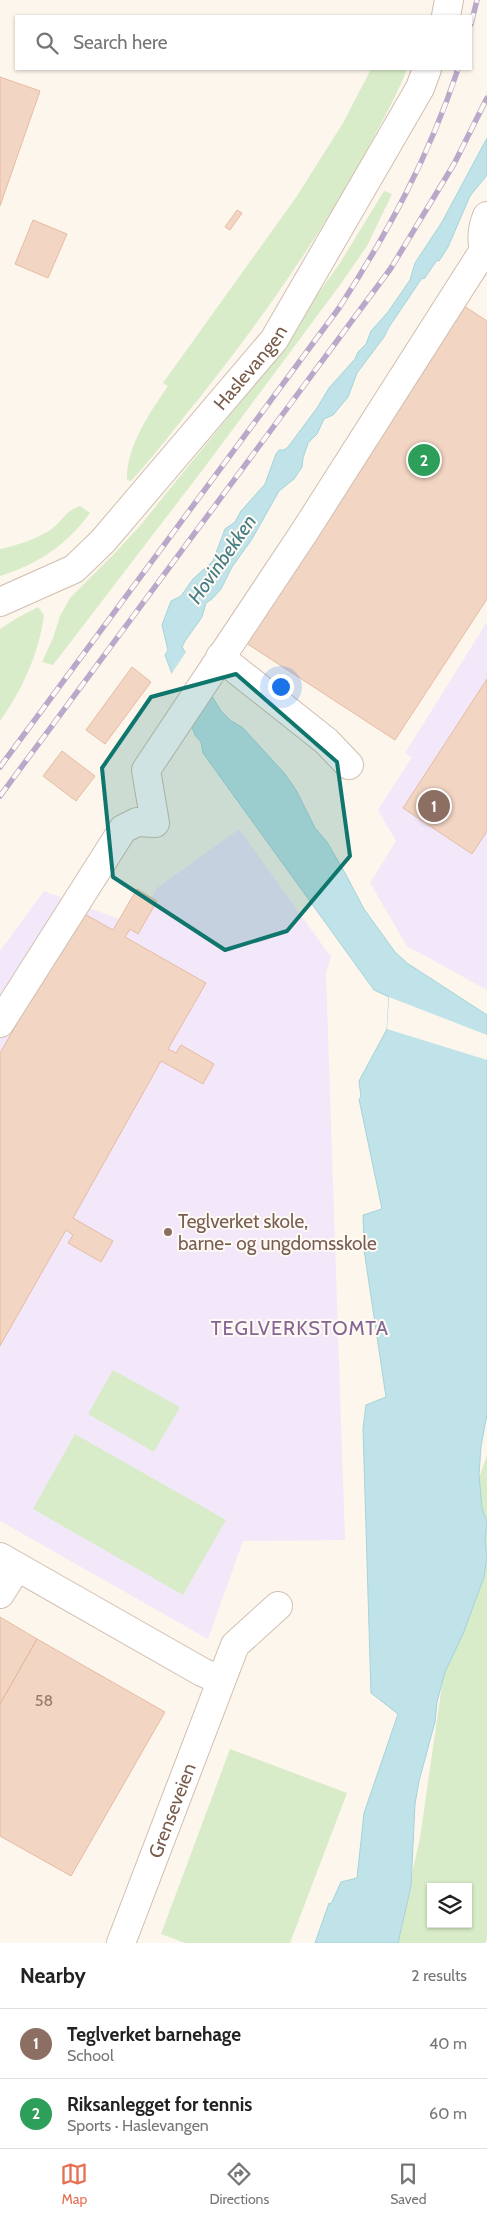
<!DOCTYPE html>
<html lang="en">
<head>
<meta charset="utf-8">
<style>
  :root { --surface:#fff; --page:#f6f6f6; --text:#222; --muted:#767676; --line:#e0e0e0; --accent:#e76f51 }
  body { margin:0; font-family:Cabin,sans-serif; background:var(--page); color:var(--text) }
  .controls { position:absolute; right:15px; bottom:15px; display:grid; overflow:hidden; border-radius:0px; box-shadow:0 1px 4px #0004 }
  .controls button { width:45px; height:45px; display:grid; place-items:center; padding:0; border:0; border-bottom:1px solid var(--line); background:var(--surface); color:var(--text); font:25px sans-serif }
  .you { position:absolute; left:280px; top:686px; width:18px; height:18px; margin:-12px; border:4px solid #fff; border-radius:50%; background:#1a73e8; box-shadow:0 0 0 8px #1a73e833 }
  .badge { display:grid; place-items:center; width:32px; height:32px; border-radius:50%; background:var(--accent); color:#fff; font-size:16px; font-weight:700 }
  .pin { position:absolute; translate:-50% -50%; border:2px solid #fff; box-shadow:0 1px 5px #0006 }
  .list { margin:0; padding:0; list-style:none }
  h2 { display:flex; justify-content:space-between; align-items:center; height:65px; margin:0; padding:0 20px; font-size:21px }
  h2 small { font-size:16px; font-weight:400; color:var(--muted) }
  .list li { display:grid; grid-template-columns:32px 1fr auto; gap:15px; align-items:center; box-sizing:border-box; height:70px; padding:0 20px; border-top:1px solid var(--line) }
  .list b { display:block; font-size:19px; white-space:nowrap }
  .list p { margin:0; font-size:16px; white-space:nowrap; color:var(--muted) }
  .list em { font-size:16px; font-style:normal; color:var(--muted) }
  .icon { flex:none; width:28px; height:28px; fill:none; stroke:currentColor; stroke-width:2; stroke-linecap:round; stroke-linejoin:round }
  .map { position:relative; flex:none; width:487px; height:1943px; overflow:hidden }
  .search { position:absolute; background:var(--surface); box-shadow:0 1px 4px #0004; left:15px; right:15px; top:15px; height:55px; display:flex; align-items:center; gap:12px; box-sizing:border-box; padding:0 18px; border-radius:0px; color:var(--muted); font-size:19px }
  .sheet { height:205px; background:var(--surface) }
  nav { display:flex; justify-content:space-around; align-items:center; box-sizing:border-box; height:70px; border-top:1px solid var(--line); background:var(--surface); font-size:14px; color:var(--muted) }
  nav a { display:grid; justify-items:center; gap:2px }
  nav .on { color:var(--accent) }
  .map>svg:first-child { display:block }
  .education { fill:#f3e8fa }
  .green { fill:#d8ecc9; fill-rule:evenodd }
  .water { fill:#bfe3e8; stroke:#a5d3da }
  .pier { fill:#fdf6ec }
  .building { fill:#f3d5c3; stroke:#e6bba3 }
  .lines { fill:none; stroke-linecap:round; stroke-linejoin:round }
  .minor-casing { stroke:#d1beb0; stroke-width:30 }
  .minor { stroke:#fff; stroke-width:28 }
  .rail-casing { stroke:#b9a8c9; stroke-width:5.5 }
  .rail { stroke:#fffaf3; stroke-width:4; stroke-dasharray:11; stroke-linecap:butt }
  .marked { fill:#0f766e; fill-opacity:0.2; stroke:#0f766e; stroke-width:4; stroke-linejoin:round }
  .education-dot { fill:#8d6e63; stroke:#fffaf3; stroke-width:2 }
  .labels { text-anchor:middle; stroke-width:4; stroke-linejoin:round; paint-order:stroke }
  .number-label { font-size:16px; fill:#987a6a }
  .street-label { font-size:19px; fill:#7a5c4d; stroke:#fffaf3 }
  .education-label { font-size:19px; fill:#785e54; stroke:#fffaf3; text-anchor:start }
  .water-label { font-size:20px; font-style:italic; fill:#437c86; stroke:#fffaf3 }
  .neighbourhood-label { font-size:20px; letter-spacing:1px; fill:#846695; stroke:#fffaf3 }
</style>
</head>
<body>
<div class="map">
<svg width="487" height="1943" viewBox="0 0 487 1943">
  <rect width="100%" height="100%" fill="#fdf6ec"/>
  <path class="education" d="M487,622V990L407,946L370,883L396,841L378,810L412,757L405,753Z
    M239,829L331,957L326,973L345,1540L243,1541L208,1639L0,1521V951L44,891L135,925L157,888Z"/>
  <path class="green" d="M371,69H407C396,98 379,126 365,154C318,239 261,320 201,396C178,424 156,454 131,481L127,480C126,447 150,412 168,386L163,383L297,196L343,123Z
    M384,191L392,194L367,246L340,285L204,468L53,665L42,662L53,638L60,616L70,598L112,556L139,527L246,395L340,263Z
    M80,506L90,513C65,546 40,563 0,576V549C16,546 35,539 49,531C61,523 66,510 80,506Z
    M38,607L44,615C39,653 23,689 0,721V629L17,618Z
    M113,1370L180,1407L154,1452L88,1414Z
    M75,1434L226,1520L183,1595L33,1509Z
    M487,1455V1939L485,1943H396L420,1838L442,1685L444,1578ZM431,1887H468V1924H431Z
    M230,1749L347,1793L290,1943H185L161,1934Z"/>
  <path class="water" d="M487,138V175L470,196L448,247L439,261L437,260L424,279L422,278L389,327L384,337L357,373L348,397L333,415L324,419L317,434L308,443L303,458L302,467L294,479L279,491L252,539L232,567L221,589L212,599L206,603L202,617L185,641L182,647L221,711L230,720L243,728L285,774L296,790L315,828L327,842L345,873L364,909L395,952L407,963L487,1015V1414L481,1446L479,1475L482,1508L487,1522L485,1541L487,1557L484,1577L463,1634L445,1672L437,1702L435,1722L419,1781L415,1804L411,1886L398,1943H315L329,1903L331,1904L341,1882L357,1878L364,1813L398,1714L371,1693L363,1428L366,1405L386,1397L363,1243L364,1242L363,1215L382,1209L359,1099L361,1097L359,1081L387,1029L389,997L374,990L203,753L201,742L195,735L165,655L168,650L162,625L171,601L181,596L193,579L213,561L225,529L235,522L241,511L265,484L276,454L279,450H284L288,447L317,408L329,388L355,359L358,352L366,344L371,331L388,312L410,280L415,263L442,222Z"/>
  <path class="pier" d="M186,652L200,674L185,713L170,676Z
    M389,997L487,1035V1060L387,1029Z"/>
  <path class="building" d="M0,77L40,91L0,206Z
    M237,210L242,213L230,230L225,227Z
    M33,220L67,234L48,278L15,264Z
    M461,304L487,321V599L395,740L243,641Z
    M132,667L151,682L105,744L86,730Z
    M487,679V831L472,854L403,808Z
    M62,751L95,776L76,801L43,776Z
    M137,889L157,901L138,934L130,929L125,937L206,983L168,1049L176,1053L181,1045L214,1064L203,1084L161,1061L73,1218L113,1241L101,1262L68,1243L73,1235L66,1230L0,1346V1053L81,912L113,930Z
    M0,1617L37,1639L0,1704Z
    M37,1639L165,1712L71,1876L0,1836V1704Z"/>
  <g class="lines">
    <g class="minor-casing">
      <g id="minor">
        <path d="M446,16L449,0"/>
        <path d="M487,216C482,228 480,244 487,255"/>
        <path id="s1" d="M0,602L74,569L103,541L274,340L420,88L427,69"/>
        <path d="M220,657L326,741L349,765"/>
        <path d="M0,1023L123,829L137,822L155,823L146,770L305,531L484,250"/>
        <path d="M0,1557L202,1672L220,1680"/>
        <path d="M0,1594L17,1567"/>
        <path id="s2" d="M121,1943L235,1645L278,1606"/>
      </g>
    </g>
    <use href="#minor" class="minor"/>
    <g class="rail-casing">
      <path id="rail" d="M471,24L477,0
        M0,767L339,308C389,231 429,156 458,69
        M0,796L391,268L454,164L487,98"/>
    </g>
    <use href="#rail" class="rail"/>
  </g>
  <path class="marked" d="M236,674L337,762L350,856L287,931L225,950L113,877L102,768L151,697Z"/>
  <circle class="education-dot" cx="168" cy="1232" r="5"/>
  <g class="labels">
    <g class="number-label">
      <text x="44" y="1706">58</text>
    </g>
    <g class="street-label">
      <text dy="7" stroke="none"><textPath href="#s1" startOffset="349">Haslevangen</textPath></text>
      <text dy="7" stroke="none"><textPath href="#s2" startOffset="142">Grenseveien</textPath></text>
    </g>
    <g class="education-label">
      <text x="178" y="1228">Teglverket skole,<tspan x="178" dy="22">barne- og ungdomsskole</tspan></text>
    </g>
    <g class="water-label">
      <text transform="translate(222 559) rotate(-55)" y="7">Hovinbekken</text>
    </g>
    <g class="neighbourhood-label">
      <text x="300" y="1335">TEGLVERKSTOMTA</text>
    </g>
  </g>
</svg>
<div class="controls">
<button><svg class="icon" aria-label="layers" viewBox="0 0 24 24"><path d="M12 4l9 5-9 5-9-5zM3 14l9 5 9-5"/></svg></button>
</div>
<div class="you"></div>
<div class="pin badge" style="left:434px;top:806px;background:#8d6e63">1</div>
<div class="pin badge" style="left:424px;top:460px;background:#2e9e5b">2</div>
<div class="search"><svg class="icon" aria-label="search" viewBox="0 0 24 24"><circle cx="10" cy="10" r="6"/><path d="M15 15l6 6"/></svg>Search here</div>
</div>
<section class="sheet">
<h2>Nearby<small>2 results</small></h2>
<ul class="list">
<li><span class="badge" style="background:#8d6e63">1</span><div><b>Teglverket barnehage</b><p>School</p></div><em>40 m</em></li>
<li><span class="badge" style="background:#2e9e5b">2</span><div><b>Riksanlegget for tennis</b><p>Sports · Haslevangen</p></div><em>60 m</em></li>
</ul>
</section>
<nav>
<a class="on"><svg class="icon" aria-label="map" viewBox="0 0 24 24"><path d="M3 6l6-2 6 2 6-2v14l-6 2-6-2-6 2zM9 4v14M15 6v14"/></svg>Map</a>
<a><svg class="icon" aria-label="directions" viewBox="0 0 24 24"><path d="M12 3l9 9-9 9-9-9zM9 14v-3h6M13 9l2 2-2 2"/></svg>Directions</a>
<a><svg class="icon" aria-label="saved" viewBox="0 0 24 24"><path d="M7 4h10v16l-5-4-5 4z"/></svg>Saved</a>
</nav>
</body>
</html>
